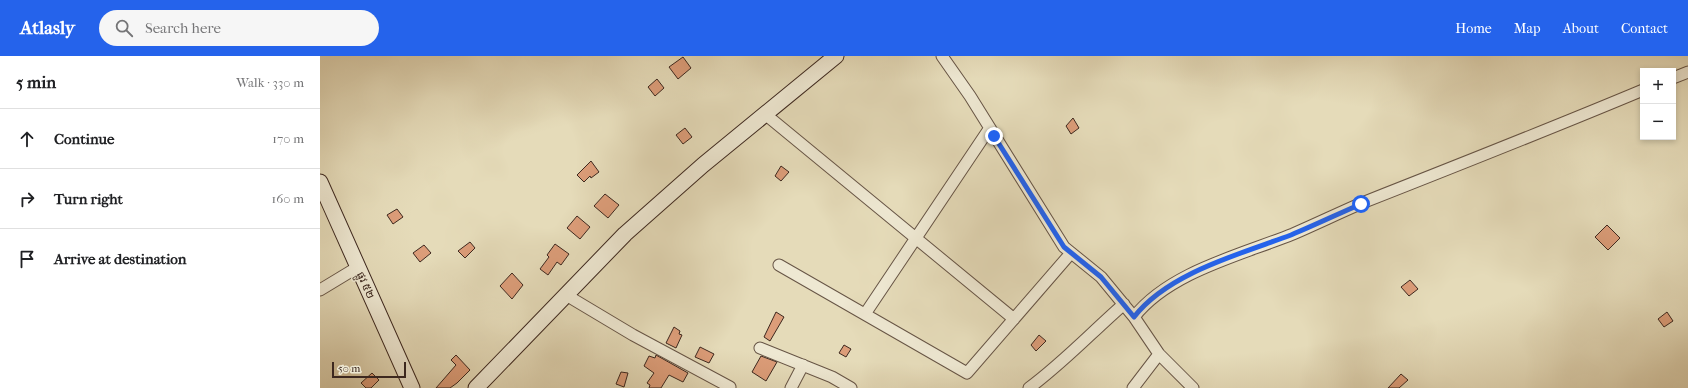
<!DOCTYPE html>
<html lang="en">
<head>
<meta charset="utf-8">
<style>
  :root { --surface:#fff; --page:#f6f6f6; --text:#202124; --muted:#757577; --line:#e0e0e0; --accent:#2563eb }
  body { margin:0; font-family:"IM FELL French Canon","Noto Sans Khmer",serif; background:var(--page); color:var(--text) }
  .controls { position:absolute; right:12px; top:12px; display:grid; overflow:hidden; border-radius:0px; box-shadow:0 2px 6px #0003 }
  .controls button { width:36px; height:36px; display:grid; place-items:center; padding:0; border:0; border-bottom:1px solid var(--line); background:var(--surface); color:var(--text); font:20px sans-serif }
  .scale { position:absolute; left:12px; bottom:10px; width:74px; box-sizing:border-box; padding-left:4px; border:2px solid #3d281f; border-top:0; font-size:11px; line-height:14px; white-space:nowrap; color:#3d281f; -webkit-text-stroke:3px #eee8d2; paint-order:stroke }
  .stop { position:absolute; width:12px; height:12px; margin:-9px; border:3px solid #2563eb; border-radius:50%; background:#fff }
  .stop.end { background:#2563eb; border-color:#fff; box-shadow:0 1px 4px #0008 }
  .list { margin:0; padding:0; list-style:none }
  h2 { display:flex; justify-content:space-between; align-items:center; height:52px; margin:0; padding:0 16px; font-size:17px }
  h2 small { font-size:13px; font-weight:400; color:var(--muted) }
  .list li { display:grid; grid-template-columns:26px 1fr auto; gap:12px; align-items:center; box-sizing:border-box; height:60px; padding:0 16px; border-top:1px solid var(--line) }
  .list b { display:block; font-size:15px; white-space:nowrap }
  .list em { font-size:13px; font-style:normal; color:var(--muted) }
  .icon { flex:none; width:22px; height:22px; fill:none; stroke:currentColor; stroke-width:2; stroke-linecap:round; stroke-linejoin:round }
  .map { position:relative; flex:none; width:1368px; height:332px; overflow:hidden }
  header { display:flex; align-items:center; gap:24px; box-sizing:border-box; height:56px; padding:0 20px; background:var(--accent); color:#fff }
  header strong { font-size:19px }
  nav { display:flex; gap:22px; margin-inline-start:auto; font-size:14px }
  .search { width:280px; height:36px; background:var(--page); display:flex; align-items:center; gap:10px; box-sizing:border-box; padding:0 14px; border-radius:22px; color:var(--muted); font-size:15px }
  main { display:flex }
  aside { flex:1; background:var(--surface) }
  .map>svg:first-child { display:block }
  .building { fill:#dc9d79; stroke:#3d281f }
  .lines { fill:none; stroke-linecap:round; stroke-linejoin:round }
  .street-casing { stroke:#675546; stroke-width:13 }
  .secondary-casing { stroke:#3d281f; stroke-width:17 }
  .street { stroke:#eee8d2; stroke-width:11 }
  .secondary { stroke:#eee8d2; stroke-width:15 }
  .route { stroke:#2563eb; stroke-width:5 }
  .labels { text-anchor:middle; stroke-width:3; stroke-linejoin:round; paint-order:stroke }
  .street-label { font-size:11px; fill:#3d281f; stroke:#eee8d2 }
</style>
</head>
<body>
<header>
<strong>Atlasly</strong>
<div class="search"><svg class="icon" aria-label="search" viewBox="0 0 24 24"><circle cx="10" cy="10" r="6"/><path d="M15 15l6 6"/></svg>Search here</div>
<nav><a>Home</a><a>Map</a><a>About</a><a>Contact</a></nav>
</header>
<main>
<aside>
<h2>5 min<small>Walk · 330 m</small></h2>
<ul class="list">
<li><svg class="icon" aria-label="ahead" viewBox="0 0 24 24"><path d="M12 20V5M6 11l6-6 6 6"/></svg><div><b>Continue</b></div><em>170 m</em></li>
<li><svg class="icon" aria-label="right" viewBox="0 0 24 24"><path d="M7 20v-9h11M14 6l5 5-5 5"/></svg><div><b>Turn right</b></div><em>160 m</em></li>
<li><svg class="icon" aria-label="arrive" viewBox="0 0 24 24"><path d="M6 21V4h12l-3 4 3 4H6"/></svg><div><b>Arrive at destination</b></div></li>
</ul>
</aside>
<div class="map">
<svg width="1368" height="332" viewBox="0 0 1368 332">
  <rect width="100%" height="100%" fill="#e5dbb9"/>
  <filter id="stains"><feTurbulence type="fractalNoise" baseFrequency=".005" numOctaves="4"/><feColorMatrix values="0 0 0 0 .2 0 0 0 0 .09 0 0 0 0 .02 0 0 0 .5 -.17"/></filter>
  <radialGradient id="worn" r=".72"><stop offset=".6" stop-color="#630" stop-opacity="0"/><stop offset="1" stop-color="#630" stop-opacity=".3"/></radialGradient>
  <path class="building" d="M363,1L371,12L358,23L349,11Z
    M337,23L344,32L335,40L328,31Z
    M753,62L759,72L751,78L746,70Z
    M365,72L372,81L363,88L356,79Z
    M271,105L279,116L271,122L270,120L264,126L257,119Z
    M461,110L469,116L461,125L455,120Z
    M285,138L299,149L288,162L274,150Z
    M77,153L83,161L73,168L67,159Z
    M257,160L270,171L260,183L247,172Z
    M1287,169L1300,182L1288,194L1275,181Z
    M150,186L155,192L145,202L138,195Z
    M235,188L249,198L241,209L237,206L228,219L220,213L229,201L227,199Z
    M104,189L111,197L100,206L93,197Z
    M192,217L203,229L192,243L180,230Z
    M1090,224L1098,233L1089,240L1081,231Z
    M456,256L464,261L450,285L444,281Z
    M1347,256L1353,265L1344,271L1338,263Z
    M354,271L360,275L359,278L362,279L356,292L346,287Z
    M719,279L726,285L716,295L711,289Z
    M524,289L531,293L526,301L519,297Z
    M380,291L394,298L389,307L375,301Z
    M136,299L150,314L137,327L130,332H116L136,309L131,304Z
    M336,299L368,317L363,326L349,319L341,332H329L330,329L327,327L334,317L324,310L329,300L335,302Z
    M441,300L457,306L446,325L432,316Z
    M301,316L308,317L304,331L296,328Z
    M52,317L59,324L51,332H46L41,327Z
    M1081,318L1088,324L1079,332H1068Z"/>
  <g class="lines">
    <g class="street-casing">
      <path id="street" d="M622,0L650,40L744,191L781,221L814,261C849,216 921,199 973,178C996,168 1019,157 1042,147C1136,110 1230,73 1323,34
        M1353,22L1368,16
        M445,58L694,263
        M459,209L647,317L751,197
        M0,234L38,211
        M246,239L313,279L410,331
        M545,258L669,73
        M814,261L839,298L873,332
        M440,292L512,321L531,332
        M471,332L483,309
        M709,332C743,307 772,276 804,248
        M813,332L839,298"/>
    </g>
    <g class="secondary-casing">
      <path id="secondary" d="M0,126L92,332
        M156,332L305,178L383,109L516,0"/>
    </g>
    <use href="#street" class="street"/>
    <use href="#secondary" class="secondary"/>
  </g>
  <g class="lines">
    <path class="route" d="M674,80L744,191L781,221L814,261C848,217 920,198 971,179C995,169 1018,158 1041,148"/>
  </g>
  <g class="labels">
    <g class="street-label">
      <text transform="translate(46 229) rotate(66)" y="4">ផ្លូវ ៥២</text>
    </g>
  </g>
  <rect width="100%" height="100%" filter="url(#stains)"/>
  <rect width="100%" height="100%" fill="url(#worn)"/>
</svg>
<div class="controls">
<button>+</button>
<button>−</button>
</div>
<div class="scale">50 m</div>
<div class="stop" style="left:1041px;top:148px"></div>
<div class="stop end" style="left:674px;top:80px"></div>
</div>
</main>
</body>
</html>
